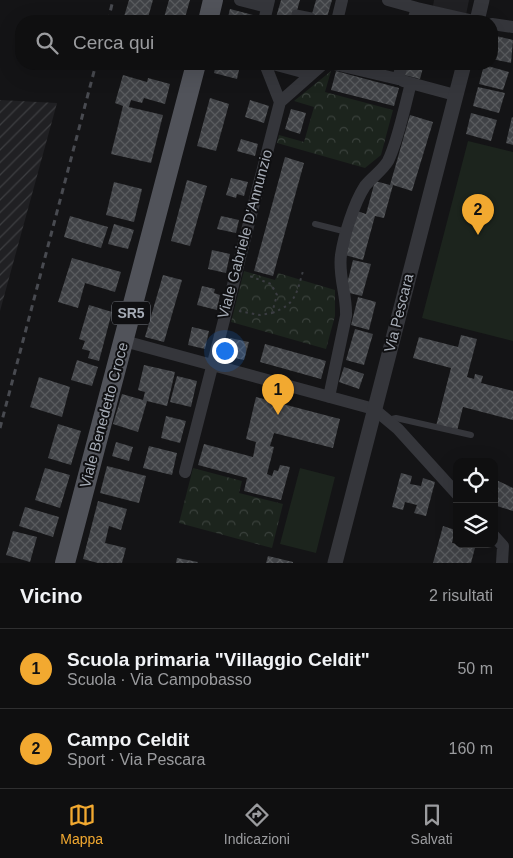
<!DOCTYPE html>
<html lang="it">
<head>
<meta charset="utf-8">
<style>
  :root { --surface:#0f0f10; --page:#1d1d1e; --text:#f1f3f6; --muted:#9b9c9f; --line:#2f2f30; --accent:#f2a930 }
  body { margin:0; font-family:Helvetica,sans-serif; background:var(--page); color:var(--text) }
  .controls { position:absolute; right:15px; bottom:15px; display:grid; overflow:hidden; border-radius:10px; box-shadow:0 5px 20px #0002 }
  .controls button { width:45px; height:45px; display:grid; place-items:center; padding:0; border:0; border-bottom:1px solid var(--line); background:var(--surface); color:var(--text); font:25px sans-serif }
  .you { position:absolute; left:224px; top:350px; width:18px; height:18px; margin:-12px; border:4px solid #fff; border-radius:50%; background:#1a73e8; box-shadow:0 0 0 8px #1a73e833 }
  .badge { display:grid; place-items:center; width:32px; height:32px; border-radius:50%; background:var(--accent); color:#111; font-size:16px; font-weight:700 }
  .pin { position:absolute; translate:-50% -41px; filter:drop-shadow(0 1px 2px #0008) }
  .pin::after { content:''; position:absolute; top:26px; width:18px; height:15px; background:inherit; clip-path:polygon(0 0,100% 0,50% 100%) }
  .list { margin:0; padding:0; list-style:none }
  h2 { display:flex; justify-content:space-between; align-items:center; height:65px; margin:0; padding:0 20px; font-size:21px }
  h2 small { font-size:16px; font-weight:400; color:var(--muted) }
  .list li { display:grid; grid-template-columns:32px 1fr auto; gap:15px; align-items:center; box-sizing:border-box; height:80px; padding:0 20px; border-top:1px solid var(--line) }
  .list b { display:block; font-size:19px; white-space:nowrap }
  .list p { margin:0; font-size:16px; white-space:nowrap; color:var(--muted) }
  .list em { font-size:16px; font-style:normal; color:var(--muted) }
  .icon { flex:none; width:28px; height:28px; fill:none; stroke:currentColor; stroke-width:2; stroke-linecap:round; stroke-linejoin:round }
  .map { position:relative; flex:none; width:513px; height:563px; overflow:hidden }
  .search { position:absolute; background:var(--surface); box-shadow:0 5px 20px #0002; left:15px; right:15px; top:15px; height:55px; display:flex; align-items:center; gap:12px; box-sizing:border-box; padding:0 18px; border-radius:20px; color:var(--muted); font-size:19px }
  .sheet { height:225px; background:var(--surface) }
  nav { display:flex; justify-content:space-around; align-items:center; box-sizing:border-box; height:70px; border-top:1px solid var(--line); background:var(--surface); font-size:14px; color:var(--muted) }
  nav a { display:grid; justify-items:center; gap:2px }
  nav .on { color:var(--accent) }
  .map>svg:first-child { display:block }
  .built { fill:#202023 }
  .industrial { fill:url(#industrial-furrows) }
  .grass { fill:#1c241d }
  .park { fill:url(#park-crowns) }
  .building { fill:url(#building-cross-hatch) }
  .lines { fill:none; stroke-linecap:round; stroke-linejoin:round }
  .path { stroke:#3b3d42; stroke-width:2; stroke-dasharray:2.5 4; stroke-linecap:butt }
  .service { stroke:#35363b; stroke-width:6 }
  .pedestrian { stroke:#35363b; stroke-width:9 }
  .minor { stroke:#35363b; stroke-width:12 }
  .tertiary { stroke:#35363b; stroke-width:15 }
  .primary { stroke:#51535a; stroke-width:20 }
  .rail { stroke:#484a50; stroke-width:3; stroke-dasharray:6 5; stroke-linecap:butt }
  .labels { text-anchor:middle; stroke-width:4; stroke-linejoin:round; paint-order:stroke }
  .shield { fill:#0f0f11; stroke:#797d84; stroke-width:1 }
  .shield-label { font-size:14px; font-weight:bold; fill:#a6acb6 }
  .street-label { font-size:15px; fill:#a6acb6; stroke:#0f0f11 }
</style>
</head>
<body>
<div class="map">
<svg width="513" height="563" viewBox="0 0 513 563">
  <defs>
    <pattern id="industrial-furrows" width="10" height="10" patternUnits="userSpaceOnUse" patternTransform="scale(1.25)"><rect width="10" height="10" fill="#202023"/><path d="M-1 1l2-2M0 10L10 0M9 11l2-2" fill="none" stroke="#3d3e41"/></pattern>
    <pattern id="park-crowns" width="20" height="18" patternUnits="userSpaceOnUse" patternTransform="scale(1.25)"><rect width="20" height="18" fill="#1c241d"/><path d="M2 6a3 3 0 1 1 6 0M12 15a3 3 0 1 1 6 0" fill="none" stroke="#3a413c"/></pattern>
    <pattern id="building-cross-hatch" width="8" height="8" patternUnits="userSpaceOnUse" patternTransform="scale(1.25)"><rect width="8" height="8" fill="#404246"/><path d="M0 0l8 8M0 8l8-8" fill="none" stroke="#595b5e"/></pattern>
  </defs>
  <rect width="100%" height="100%" fill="#141416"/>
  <path class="built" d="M434,0H469L466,15L433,6Z"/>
  <path class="industrial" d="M0,100L57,103L0,311Z"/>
  <path class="grass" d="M468,141L513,152V341L422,318Z
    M300,468L335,477L316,553L280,544Z"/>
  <path class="park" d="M331,71L325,92L393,110L381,155L365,168L277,143L279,135L304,142L314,107L294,101Z
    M244,271L275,280L278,273L335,290V316L326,349L231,322Z
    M193,468L242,481L239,493L283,504L272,548L179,523Z"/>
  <path class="building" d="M129,0H153L147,21L123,20Z
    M169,0H190L184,21H163Z
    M281,0H300L294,21H275Z
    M316,0H332L326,21H310Z
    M230,9L253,15L252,21H227Z
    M420,17L434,21H419Z
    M492,35L513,40L511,63L492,59Z
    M216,64H234L233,68L239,70L237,79L214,73Z
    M407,64H424L420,79L404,75Z
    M484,65L509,72L503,90L479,84Z
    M336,71L399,88L394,106L331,90Z
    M123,75L147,82L148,78L170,84L165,104L144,98L142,103L131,100L129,107L163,115L151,163L111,154L123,106L115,103Z
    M478,87L505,93L499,113L473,106Z
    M210,98L229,104L216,151L197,146Z
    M250,100L269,106L264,123L245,117Z
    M291,109L306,113L300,134L285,129Z
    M471,113L497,120L491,141L466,134Z
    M410,115L433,122L412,191L393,185L384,218L375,216L363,260L345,255L357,211L366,214L375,181L390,185Z
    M512,117L513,118V145L506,143Z
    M241,139L258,144L255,156L237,151Z
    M285,157L304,163L273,276L254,271Z
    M231,178L248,182L244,196L237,194L236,198L226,195Z
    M187,180L207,186L190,246L171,241Z
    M114,182L142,189L134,222L106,215Z
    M70,216L108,227L101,248L64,237Z
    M221,216L239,220L236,233L217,229Z
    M114,224L134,230L128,249L108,244Z
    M212,250L230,254L226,273L208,269Z
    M72,258L121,272L115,292L85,283L78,308L58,302Z
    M353,260L371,264L362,296L345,292Z
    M163,275L182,280L164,342L145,337Z
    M202,286L215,289L214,293L220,295L217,310L197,305Z
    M358,297L376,302L369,330L351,325Z
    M89,305L112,312L99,361L88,358L90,351L82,349L85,341L79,339Z
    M192,327L209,331L205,349L188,345Z
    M355,329L373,334L364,365L346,360Z
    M461,335L477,339L467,377L474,379L475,374L483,376L481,383L513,391V420L463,407L457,431L436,426L451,368L413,358L419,337L458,347Z
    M230,338L249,342L244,360L226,356Z
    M265,344L326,361L321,379L260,362Z
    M77,360L98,367L92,386L71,380Z
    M144,365L175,372L167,406L147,401L138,432L113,424L122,394L143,400L145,392L138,390Z
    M344,367L364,374L359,389L339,382Z
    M177,376L197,381L191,407L170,402Z
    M39,377L70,387L62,417L30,407Z
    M256,397L340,419L333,448L274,433L270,446L274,447L267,474L272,476L274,470L278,471L280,465L290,467L281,500L244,491L247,478L198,465L204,444L253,457L256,442L246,439Z
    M166,416L186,421L180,443L161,438Z
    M58,424L81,431L71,465L48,458Z
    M116,442L133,447L129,461L112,456Z
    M149,446L177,453L172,475L143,468Z
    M107,466L146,476L139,503L100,493Z
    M45,468L70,475L60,508L35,500Z
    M401,473L412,476L410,484L421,486L423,478L435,482L426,516L414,513L417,505L405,502L403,510L392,507Z
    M494,479L513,488V511L497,506L498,502L494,501Z
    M98,501L127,509L121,530L109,526L105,543L126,548L122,563H98L83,559Z
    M25,507L59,517L53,537L19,526Z
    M443,526L455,530L452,543L462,545L476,544L471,563H433Z
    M13,531L37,537L30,562L6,555Z
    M268,556L293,562V563H266Z
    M177,558L198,562L197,563H176Z"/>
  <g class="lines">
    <path class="path" d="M239,311L260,315L272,313L277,295L271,284L247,275
      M272,313C296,304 296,295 303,271"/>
    <path class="service" d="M315,224L347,232
      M388,420L396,418L471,435"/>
    <path class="pedestrian" d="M296,14L311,17"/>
    <path class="minor" d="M240,0L267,7
      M388,0L417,8L413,21
      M417,8L474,21
      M264,21L269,0
      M337,21L342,0
      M492,24L513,27
      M265,64L280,102
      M273,64L299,71L319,65
      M334,64L398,79L402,64
      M403,81L455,95
      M124,341L374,409L398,429L457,494
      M329,397L346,316C347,295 338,276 341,255C344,235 354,203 365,186C372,177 382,171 388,161C398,141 405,105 411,83
      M185,472L280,102L323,64
      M494,536L503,546L502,563"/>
    <path class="tertiary" d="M477,21L482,0
      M335,563L464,64"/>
    <path class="primary" d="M208,21L213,0
      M65,563L196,64"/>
    <path class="rail" d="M108,21L113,0
      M0,428L96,64"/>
  </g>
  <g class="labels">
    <rect class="shield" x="112" y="301.5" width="38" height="23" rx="4"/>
    <g class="shield-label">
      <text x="131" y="318">SR5</text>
    </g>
    <g class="street-label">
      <text transform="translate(245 234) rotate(-75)" y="5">Viale Gabriele D'Annunzio</text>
      <text transform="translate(399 313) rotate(-76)" y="5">Via Pescara</text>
      <text transform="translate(104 415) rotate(-75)" y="5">Viale Benedetto Croce</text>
    </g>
  </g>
</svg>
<div class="controls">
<button><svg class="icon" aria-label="locate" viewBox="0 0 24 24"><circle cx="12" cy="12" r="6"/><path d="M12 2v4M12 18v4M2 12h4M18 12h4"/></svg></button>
<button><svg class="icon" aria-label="layers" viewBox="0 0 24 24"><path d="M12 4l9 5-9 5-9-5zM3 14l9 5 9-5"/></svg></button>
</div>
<div class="you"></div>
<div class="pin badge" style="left:278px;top:415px">1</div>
<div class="pin badge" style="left:478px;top:235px">2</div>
<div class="search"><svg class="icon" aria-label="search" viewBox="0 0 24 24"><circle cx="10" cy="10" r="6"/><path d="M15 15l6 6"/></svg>Cerca qui</div>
</div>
<section class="sheet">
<h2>Vicino<small>2 risultati</small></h2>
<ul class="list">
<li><span class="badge">1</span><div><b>Scuola primaria &quot;Villaggio Celdit&quot;</b><p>Scuola · Via Campobasso</p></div><em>50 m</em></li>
<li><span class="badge">2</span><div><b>Campo Celdit</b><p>Sport · Via Pescara</p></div><em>160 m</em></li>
</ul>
</section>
<nav>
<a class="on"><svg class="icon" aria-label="map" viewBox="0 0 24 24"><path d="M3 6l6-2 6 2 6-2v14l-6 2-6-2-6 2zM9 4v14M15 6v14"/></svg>Mappa</a>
<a><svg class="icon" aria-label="directions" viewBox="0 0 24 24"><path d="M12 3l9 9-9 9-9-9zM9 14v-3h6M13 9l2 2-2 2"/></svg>Indicazioni</a>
<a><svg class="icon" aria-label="saved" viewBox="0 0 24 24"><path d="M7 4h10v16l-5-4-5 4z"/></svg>Salvati</a>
</nav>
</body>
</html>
